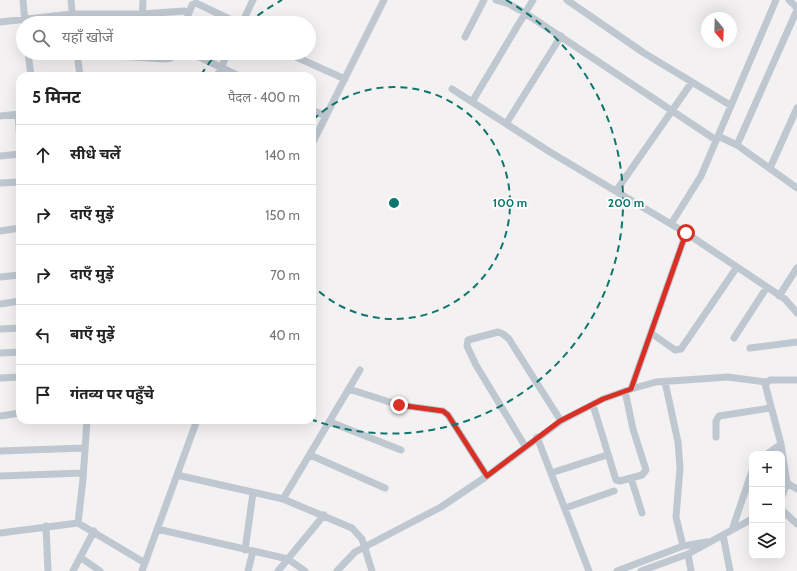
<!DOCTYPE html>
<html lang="hi">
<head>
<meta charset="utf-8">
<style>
  :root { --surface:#fff; --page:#f2f2f2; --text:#222; --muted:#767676; --line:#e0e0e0 }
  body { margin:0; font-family:Cabin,"Noto Sans Devanagari",sans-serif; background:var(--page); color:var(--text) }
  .controls { position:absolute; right:12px; bottom:12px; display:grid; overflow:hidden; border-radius:8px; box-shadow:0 4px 16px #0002 }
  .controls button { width:36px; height:36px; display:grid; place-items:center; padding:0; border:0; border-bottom:1px solid var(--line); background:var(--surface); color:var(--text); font:20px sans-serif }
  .compass { position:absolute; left:701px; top:12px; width:36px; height:36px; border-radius:50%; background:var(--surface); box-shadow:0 4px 16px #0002; rotate:161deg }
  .stop { position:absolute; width:12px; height:12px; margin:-9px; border:3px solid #d93025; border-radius:50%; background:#fff }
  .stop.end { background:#d93025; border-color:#fff; box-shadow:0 1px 4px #0008 }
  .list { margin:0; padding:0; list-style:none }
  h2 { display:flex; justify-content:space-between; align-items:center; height:52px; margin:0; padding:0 16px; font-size:17px }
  h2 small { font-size:13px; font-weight:400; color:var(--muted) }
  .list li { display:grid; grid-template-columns:26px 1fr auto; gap:12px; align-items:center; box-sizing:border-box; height:60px; padding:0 16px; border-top:1px solid var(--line) }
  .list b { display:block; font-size:15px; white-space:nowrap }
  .list em { font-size:13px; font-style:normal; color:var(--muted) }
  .icon { flex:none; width:22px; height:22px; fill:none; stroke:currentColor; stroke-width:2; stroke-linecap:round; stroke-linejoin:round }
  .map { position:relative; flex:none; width:797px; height:571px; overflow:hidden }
  .search { position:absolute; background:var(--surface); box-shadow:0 4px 16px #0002; left:16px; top:16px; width:300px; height:44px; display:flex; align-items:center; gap:10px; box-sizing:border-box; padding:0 14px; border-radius:22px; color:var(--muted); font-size:15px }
  .panel { position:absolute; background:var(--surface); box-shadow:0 4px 16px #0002; left:16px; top:72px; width:300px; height:352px; border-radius:12px }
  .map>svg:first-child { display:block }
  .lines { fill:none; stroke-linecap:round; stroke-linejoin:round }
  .street { stroke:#bfc7d0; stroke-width:7 }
  .route { stroke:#d93025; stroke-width:5 }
  .ring { fill:none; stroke:#0f766e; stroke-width:2; stroke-dasharray:7 5 }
  .centre { fill:#0f766e; stroke:#fff; stroke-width:2 }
  .ring-label { font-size:12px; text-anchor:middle; font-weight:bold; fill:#0f766e; stroke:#fff; stroke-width:3.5; stroke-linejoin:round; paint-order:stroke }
</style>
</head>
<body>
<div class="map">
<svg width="797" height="571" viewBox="0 0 797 571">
  <rect width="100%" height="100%" fill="#f3f1f1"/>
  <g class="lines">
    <path class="street" d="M23,0L25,23
      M71,0L73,23
      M496,0L509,4L525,13L716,140
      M567,0L644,53L730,105
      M789,0L797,8
      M0,22L72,14H142L184,11
      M142,23L143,0
      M185,23L192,5L196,3L238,23
      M242,23L253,0
      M465,37L484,0
      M28,53L31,76
      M77,53L80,76
      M191,53L239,76
      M287,53L345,79
      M102,55L166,59L171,58L174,53
      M217,76L228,53
      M452,89L550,152L686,233L785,299L797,313
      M472,102L533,0
      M312,110L326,116
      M18,114L20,141
      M0,116L20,114
      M506,124L561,36
      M718,136L737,145L797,188
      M312,144L384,0
      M737,145L797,10
      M0,156L20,154
      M770,168L797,108
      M0,183L20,182
      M616,191L692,82
      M671,224L701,176L776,0
      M0,231L20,228
      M0,277L20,275
      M779,296L797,268
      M0,304L20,301
      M0,329L20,328
      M651,333L675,350L681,349L737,267
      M734,338L767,287
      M750,348L797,342
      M0,353L20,352
      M0,378L20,377
      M665,382L678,442L680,468L676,517L683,546
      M349,389L399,405L443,411L448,415L487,476
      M631,389L686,233
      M593,405L616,480L620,481L642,475L646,470L633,429L625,391
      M0,416L20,413
      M330,422L401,450
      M537,437L589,571
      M716,437V421L719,416L770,408
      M525,446L476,365L467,346L468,340L498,332L503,334L509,339L561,421
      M0,451L85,448
      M767,454L781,444
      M310,455L385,488
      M551,473L607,455
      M177,475L283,499L352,528L362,539L372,571
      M0,476L83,473
      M631,478L642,513
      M787,483L797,489
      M782,496L787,483L781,444L765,384L770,380H797
      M283,499L360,370
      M565,508L614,491
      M782,510L797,524
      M78,523L83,479L87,420
      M46,526L48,571
      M157,529L288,559L305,571
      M732,530L752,471
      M0,533L78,523L145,563
      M723,535L730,571
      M245,550L253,493
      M688,554L691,571
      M80,557L100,571
      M73,571L94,531
      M142,571L197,420
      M248,571L253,551
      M278,571L324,515
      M337,571L355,552L441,507L487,476L561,421L603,399L631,389L656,382L728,377L766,382
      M617,571L683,546L707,542
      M641,571L688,554L752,519"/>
  </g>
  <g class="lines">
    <path class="route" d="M399,405L443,411L448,415L487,476L560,421L603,399L631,389L686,233"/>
  </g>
  <g class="ring">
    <path d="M313 120A116 116 0 1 1 313 286"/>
    <path d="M201 75A232 232 0 0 1 216 54M248 23A232 232 0 0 1 282 0M506 0A232 232 0 0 1 313 420"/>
  </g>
  <circle cx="394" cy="203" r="6" class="centre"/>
  <g class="ring-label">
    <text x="510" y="207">100 m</text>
    <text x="626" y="207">200 m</text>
  </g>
</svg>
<div class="controls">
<button>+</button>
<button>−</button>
<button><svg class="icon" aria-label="layers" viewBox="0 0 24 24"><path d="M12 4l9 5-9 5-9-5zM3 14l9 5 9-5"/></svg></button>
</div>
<svg class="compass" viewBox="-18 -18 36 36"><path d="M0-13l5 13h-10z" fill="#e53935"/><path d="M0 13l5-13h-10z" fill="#767676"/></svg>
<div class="stop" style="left:686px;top:233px"></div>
<div class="stop end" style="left:399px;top:405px"></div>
<div class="search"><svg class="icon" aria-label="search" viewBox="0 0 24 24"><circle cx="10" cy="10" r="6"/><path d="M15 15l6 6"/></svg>यहाँ खोजें</div>
<section class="panel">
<h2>5 मिनट<small>पैदल · 400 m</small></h2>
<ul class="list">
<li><svg class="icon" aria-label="ahead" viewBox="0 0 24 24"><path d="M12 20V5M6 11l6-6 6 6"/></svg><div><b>सीधे चलें</b></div><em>140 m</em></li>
<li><svg class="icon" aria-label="right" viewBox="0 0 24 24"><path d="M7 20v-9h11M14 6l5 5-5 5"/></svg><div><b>दाएँ मुड़ें</b></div><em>150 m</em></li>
<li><svg class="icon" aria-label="right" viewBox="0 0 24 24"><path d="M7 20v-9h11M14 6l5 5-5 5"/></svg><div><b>दाएँ मुड़ें</b></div><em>70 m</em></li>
<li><svg class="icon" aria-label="left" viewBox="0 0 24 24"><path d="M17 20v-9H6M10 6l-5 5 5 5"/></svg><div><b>बाएँ मुड़ें</b></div><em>40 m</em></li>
<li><svg class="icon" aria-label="arrive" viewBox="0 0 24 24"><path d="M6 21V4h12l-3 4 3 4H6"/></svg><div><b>गंतव्य पर पहुँचे</b></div></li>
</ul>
</section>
</div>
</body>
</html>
